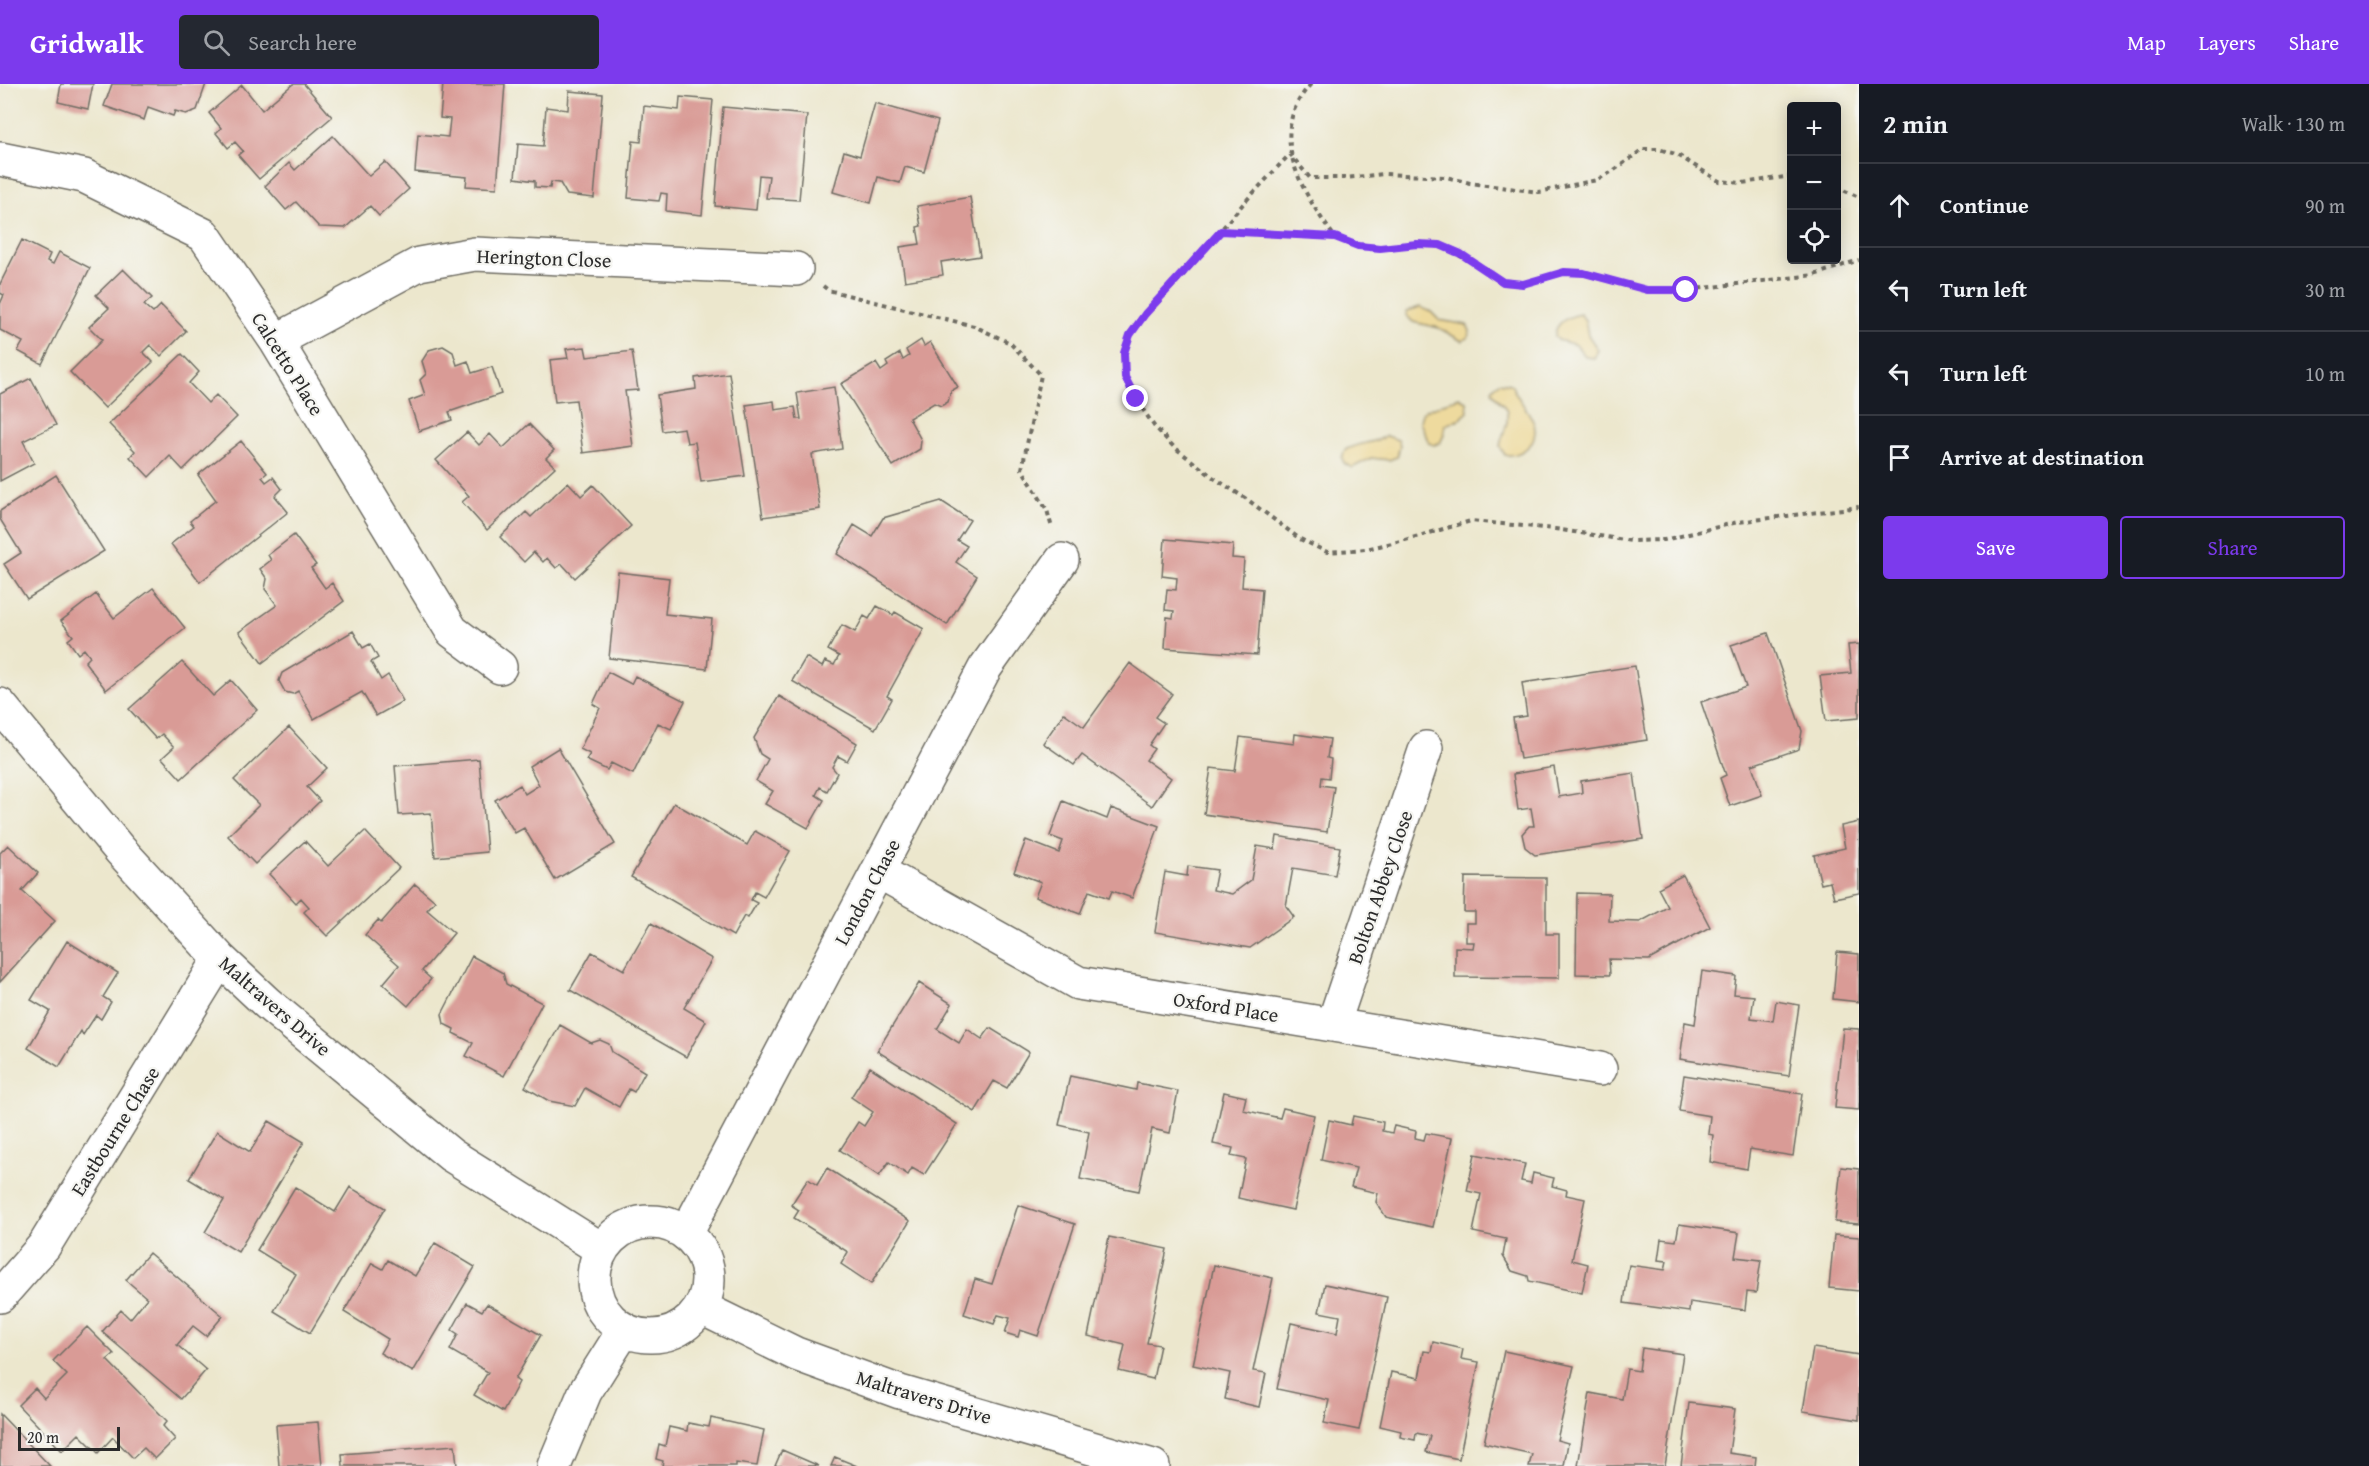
<!DOCTYPE html>
<html lang="en">
<head>
<meta charset="utf-8">
<style>
  :root { --surface:#171b24; --page:#242831; --text:#f1f3f6; --muted:#9ea1a6; --line:#363941; --accent:#7c3aed }
  body { margin:0; font-family:"Gentium Book Plus",serif; background:var(--page); color:var(--text) }
  .controls { position:absolute; right:18px; top:18px; display:grid; overflow:hidden; border-radius:6px; box-shadow:0 3px 15px #0003 }
  .controls button { width:54px; height:54px; display:grid; place-items:center; padding:0; border:0; border-bottom:2px solid var(--line); background:var(--surface); color:var(--text); font:30px sans-serif }
  .scale { position:absolute; left:18px; bottom:15px; width:102px; box-sizing:border-box; padding-left:6px; border:3px solid #2b2b2b; border-top:0; font-size:16px; line-height:21px; white-space:nowrap; color:#2b2b2b; -webkit-text-stroke:4px #f6f6f2; paint-order:stroke }
  .stop { position:absolute; width:18px; height:18px; margin:-14px; border:4px solid #7c3aed; border-radius:50%; background:#fff }
  .stop.end { background:#7c3aed; border-color:#fff; box-shadow:0 2px 6px #0008 }
  .list { margin:0; padding:0; list-style:none }
  h2 { display:flex; justify-content:space-between; align-items:center; height:78px; margin:0; padding:0 24px; font-size:26px }
  h2 small { font-size:20px; font-weight:400; color:var(--muted) }
  .list li { display:grid; grid-template-columns:39px 1fr auto; gap:18px; align-items:center; box-sizing:border-box; height:84px; padding:0 24px; border-top:2px solid var(--line) }
  .list b { display:block; font-size:22px; white-space:nowrap }
  .list em { font-size:20px; font-style:normal; color:var(--muted) }
  .actions { display:flex; gap:12px; padding:18px 24px }
  .actions a { flex:1; padding:14px 0; border:2px solid var(--accent); border-radius:6px; text-align:center; font-size:21px; color:var(--accent) }
  .actions .main { background:var(--accent); color:#fff }
  .icon { flex:none; width:33px; height:33px; fill:none; stroke:currentColor; stroke-width:2; stroke-linecap:round; stroke-linejoin:round }
  .map { position:relative; flex:none; width:1859px; height:1382px; overflow:hidden }
  header { display:flex; align-items:center; gap:36px; box-sizing:border-box; height:84px; padding:0 30px; background:var(--accent); color:#fff }
  header strong { font-size:28px }
  nav { display:flex; gap:33px; margin-inline-start:auto; font-size:21px }
  .search { width:420px; height:54px; background:var(--page); display:flex; align-items:center; gap:15px; box-sizing:border-box; padding:0 21px; border-radius:6px; color:var(--muted); font-size:22px }
  main { display:flex }
  aside { flex:1; background:var(--surface) }
  .map>svg:first-child { display:block }
  .sand { fill:#eeda9e; stroke:#8c8264; stroke-width:1.5 }
  .building { fill:#d99b96 }
  .lines { fill:none; stroke-linecap:round; stroke-linejoin:round }
  .minor-casing { stroke:#6f6d64; stroke-width:36 }
  .path { stroke:#6f6d64; stroke-width:4; stroke-dasharray:4.5 4.5; stroke-linecap:butt }
  .minor { stroke:#fff; stroke-width:33 }
  .route { stroke:#7c3aed; stroke-width:8 }
  .labels { text-anchor:middle; stroke-width:4.5; stroke-linejoin:round; paint-order:stroke }
  .street-label { font-size:20px; fill:#2b2b2b; stroke:#f6f6f2 }
</style>
</head>
<body>
<header>
<strong>Gridwalk</strong>
<div class="search"><svg class="icon" aria-label="search" viewBox="0 0 24 24"><circle cx="10" cy="10" r="6"/><path d="M15 15l6 6"/></svg>Search here</div>
<nav><a>Map</a><a>Layers</a><a>Share</a></nav>
</header>
<main>
<div class="map">
<svg width="1859" height="1382" viewBox="0 0 1859 1382">
  <rect width="100%" height="100%" fill="#f6f6f2"/>
  <filter id="ink" filterUnits="userSpaceOnUse"><feTurbulence type="fractalNoise" baseFrequency=".0167" numOctaves="2"/><feDisplacementMap in="SourceGraphic" scale="12" xChannelSelector="R" yChannelSelector="G"/><feConvolveMatrix kernelMatrix="1 2 1 2 8 2 1 2 1" color-interpolation-filters="sRGB"/></filter>
  <filter id="wash" filterUnits="userSpaceOnUse"><feTurbulence type="fractalNoise" baseFrequency=".008" numOctaves="4" result="noise"/><feDisplacementMap in="SourceGraphic" scale="24" xChannelSelector="R" yChannelSelector="G"/><feGaussianBlur stdDeviation="1.35" result="paint"/><feColorMatrix in="noise" values="0 0 0 0 0 0 0 0 0 0 0 0 0 0 0 0 0 1.4 0 .05"/><feComposite in="paint" operator="in"/></filter>
  <g filter="url(#wash)">
    <rect width="100%" height="100%" fill="#ece7cd"/>
    <path class="sand" d="M1420,223L1431,228L1439,236L1467,241L1470,247L1468,253L1462,257L1439,244L1413,238L1406,231L1407,227Z
      M1580,230L1585,236L1588,251L1598,266L1594,274L1586,273L1576,261L1558,256L1555,252C1555,238 1568,233 1580,230Z
      M1499,298L1510,300L1512,302C1517,314 1526,323 1532,335C1542,354 1525,373 1505,371L1500,363C1501,350 1511,339 1506,325C1502,318 1494,314 1492,306Z
      M1459,313L1467,318L1468,328L1460,335L1445,341L1444,351L1440,359L1434,361L1429,359L1420,338L1422,329L1426,326Z
      M1387,352L1398,356L1400,362L1397,373L1389,376L1371,374L1352,384L1344,379L1342,374L1345,366C1357,359 1372,360 1387,352Z"/>
    <g id="blocks">
      <path class="building" d="M61,0H93L88,25L58,18Z
        M112,0H206L197,26L186,30L175,27L173,32L148,23L144,36L104,22Z
        M293,0H304L332,33L259,95L238,71L243,67L235,58L228,64L216,49L221,44L209,29L242,1L262,26Z
        M443,0H505L497,104L466,102L467,93L415,88L418,50L448,53L450,35L440,34Z
        M569,7L603,10L594,114L567,111L560,99L551,98L550,104L535,103V97L515,94L518,60L543,62L546,23L568,26Z
        M680,13L713,16L702,131L666,127L667,110L661,109L659,117L628,114L633,57L641,58L644,22L679,26Z
        M875,19L938,37L924,88L905,83L900,99L878,93L871,119L833,108L844,67L860,72Z
        M723,23L807,31L799,116L766,114L769,92L759,91L756,126L715,122Z
        M333,52L369,92L385,78L409,105L379,132L370,122L345,144L319,143L296,118L286,126L265,102L289,79L295,86Z
        M970,113L980,172L941,178L943,191L905,197L900,163L920,160L917,143L921,142L917,122Z
        M22,156L50,170L47,177L53,180L59,168L90,184L42,280L18,267L23,258L0,246V220L4,211L0,209V200Z
        M123,185L152,214L144,221L153,229L161,221L186,247L161,272L150,261L143,268L153,278L105,324L70,288L102,256L89,243L109,224L96,211Z
        M921,256L924,262L930,258L958,303L951,307L948,318L941,322L934,319L909,334L921,356L920,365L893,382L841,300L876,279L881,287L888,282L886,278L900,269L903,276L909,272L906,266Z
        M443,262L453,268L457,281L468,277L472,289L492,283L501,310L449,328L452,336L419,347L409,317L425,311L420,296L426,290L422,277L429,266Z
        M585,263L587,273L632,267L638,306L625,307L633,362L583,369L576,316L555,318L550,276L568,274L566,265Z
        M182,270L199,288L189,299L208,319L216,311L237,333L183,386L170,372L149,393L130,373L135,367L109,340Z
        M729,289L745,392L701,398L695,358L687,359L684,344L662,347L657,311L696,305L695,294Z
        M31,294L56,341L23,357L34,379L0,397V310Z
        M834,303L842,365L812,370L820,425L763,433L746,321L774,317L775,326L795,323L797,335H801L797,309Z
        M529,340L554,366L546,374L555,383L487,446L462,418L469,412L436,376L467,348L479,361L490,350L503,364Z
        M241,357L267,389L262,393L266,398L273,393L282,405L275,412L288,428L200,498L171,460L194,442L190,437L216,416L198,391Z
        M56,391L104,467L27,515L4,480L21,469L0,435V427Z
        M568,398L581,412L593,401L631,442L575,494L562,480L556,484L547,474L543,478L534,468L524,478L500,453L526,428L531,433Z
        M941,417L970,436L957,456L967,462L956,478L977,492L947,541L837,470L854,441L872,452L883,434Z
        M294,451L316,481L311,484L325,504L332,499L344,517L262,579L239,548L277,521L265,505L267,495L260,485L271,476L268,471Z
        M1165,455L1233,461L1232,474L1244,475L1242,503L1262,505L1257,571L1165,564L1167,533L1173,534L1174,527L1165,526L1167,505L1176,506L1177,494L1162,492Z
        M618,488L669,494L665,530L712,535L707,585L609,574Z
        M153,504L185,544L106,606L85,578L90,573L84,565L78,570L68,556L73,552L61,537L96,510L114,534Z
        M877,522L893,531L895,528L924,545L887,612L892,615L875,645L792,597L806,573L822,583L825,577L834,581L839,572L828,566L842,541L855,548L864,532L869,535Z
        M353,547L363,564L370,560L378,574L371,578L381,596L388,591L403,617L376,632L362,608L314,635L298,607L293,610L285,608L279,597L282,589Z
        M1768,549L1802,647L1799,665L1752,681L1762,711L1730,722L1720,694L1726,691L1701,618L1746,603L1731,561Z
        M1859,560V634L1826,637L1820,592L1851,589L1848,561Z
        M182,578L213,612L231,596L257,626L181,695L162,674L174,663L162,650L156,655L129,625Z
        M1130,579L1172,610L1155,633L1164,639L1149,661L1154,665L1146,676L1171,694L1152,722L1082,671L1074,681L1043,659L1064,629L1084,643Z
        M1635,582L1647,656L1520,675L1513,634L1527,632L1522,599Z
        M608,588L631,600L635,592L685,617L671,645L658,639L633,690L611,679L607,686L586,676L590,670L580,665L600,624L593,620Z
        M779,612L857,659L847,677L838,672L832,683L837,689L827,707L820,703L816,711L824,716L808,744L765,720L773,707L756,697L768,675L760,670L754,654Z
        M289,643L327,684L307,703L320,717L255,780L228,752L259,721L234,696Z
        M1295,650L1330,655L1327,674L1331,675L1329,694L1322,693L1321,701L1334,703L1327,748L1204,730L1211,684L1235,687L1240,653L1294,660Z
        M558,664L615,760L555,796L524,744L515,749L495,716L520,701L525,710L539,701L529,682Z
        M479,675L487,768L435,773L431,729L399,731L395,682Z
        M1554,683L1559,713L1582,709L1581,697L1634,689L1643,755L1535,771L1525,763L1522,750L1529,742H1534L1531,724L1518,726L1513,690Z
        M1063,717L1107,735L1111,724L1159,742L1132,814L1112,807L1109,814L1089,807L1080,830L1035,813L1041,798L1014,788L1026,756L1059,769L1063,757L1050,752Z
        M674,719L747,761L755,747L790,767L764,813L755,808L751,816L757,819L748,834L744,832L733,852L631,793Z
        M1859,738V809L1834,814L1830,798L1821,800L1814,771L1845,764L1841,742Z
        M365,747L399,784L327,852L304,828L309,823L301,814L296,819L269,790L305,757L328,782Z
        M1277,752L1340,763L1335,791L1293,784L1286,822L1294,833L1250,864L1155,848L1165,788L1187,792L1188,782L1217,786L1213,806L1232,810L1251,796L1257,762L1275,765Z
        M8,761L38,789L22,807L55,837L0,898V769Z
        M1683,791L1710,843L1649,876L1609,875L1610,891L1576,890L1577,809L1610,810L1609,837L1640,838L1668,823L1658,804Z
        M1465,793L1546,794V850H1559V894L1455,893V863L1473,864L1474,858H1466V839H1475V828H1464Z
        M415,800L435,817L427,826L454,849L422,887L431,895L408,922L383,900L399,881L365,851L378,836L381,839Z
        M651,839L712,875L684,924L706,937L686,973L570,906L592,868L624,886Z
        M67,857L118,889L103,913L111,918L101,935L96,931L83,951L81,947L59,983L28,964L50,927L31,916Z
        M1837,868L1859,870V918L1833,915Z
        M472,872L503,889L506,900L542,919L504,992L466,972L473,959L453,949L454,945L444,940L442,930Z
        M1702,887L1736,892L1734,910L1754,912L1751,934L1773,937L1776,917L1799,921L1789,992L1680,975L1685,938L1695,940Z
        M919,899L952,920L937,945L959,959L967,945L982,955L990,944L1029,968L1007,1004L994,997L975,1028L877,967Z
        M560,941L591,959L600,956L609,960L612,968L645,988L634,1008L629,1005L619,1023L585,1004L575,1022L549,1017L525,1003Z
        M1843,944L1859,945V1026L1835,1024Z
        M870,983L957,1040L924,1091L912,1084L908,1091L889,1078L879,1092L840,1066L858,1038L864,1042L873,1028L851,1013Z
        M1684,991L1802,1010L1793,1072L1750,1065L1747,1085L1710,1078L1713,1051L1708,1050L1710,1032L1679,1027Z
        M1070,992L1136,1006L1137,999L1178,1007L1170,1049L1152,1045L1139,1107L1080,1095L1089,1048L1059,1041Z
        M1224,1008L1246,1013L1243,1026L1280,1034L1283,1024L1314,1031L1293,1126L1238,1114L1246,1075L1231,1072L1233,1064L1213,1060Z
        M1353,1032L1383,1038L1382,1047L1392,1049L1394,1042L1416,1047L1415,1054L1424,1056L1426,1049L1452,1054L1433,1143L1386,1133L1376,1118L1378,1109L1351,1103L1356,1084L1321,1076L1329,1036L1351,1041Z
        M269,1037L304,1058L238,1168L205,1148L224,1116L189,1095L217,1047L250,1068Z
        M1475,1070L1525,1080L1521,1097L1531,1099L1533,1089L1554,1094L1552,1102L1567,1106L1566,1111L1585,1115L1572,1176L1588,1180L1582,1209L1529,1197L1528,1192L1512,1187L1503,1172L1506,1155L1473,1148L1481,1110L1467,1107Z
        M1841,1083L1859,1085V1140L1835,1138Z
        M827,1084L910,1137L871,1200L841,1180L848,1168L794,1134L799,1126L791,1121L808,1095L817,1101Z
        M295,1103L335,1128L350,1103L385,1124L310,1249L274,1227L296,1190L257,1166Z
        M1018,1121L1075,1140L1038,1252L1020,1246L1018,1253L1005,1249L1010,1234L998,1231L994,1240L964,1230L975,1195L992,1200Z
        M1679,1140L1739,1149L1735,1173L1761,1176L1756,1209L1747,1208L1745,1226L1690,1218L1689,1228L1624,1219L1629,1181L1665,1186L1667,1177L1658,1176L1661,1155L1676,1157Z
        M1834,1151L1859,1153V1207L1829,1204Z
        M1109,1153L1167,1165L1147,1259L1160,1261L1153,1295L1119,1287L1125,1261L1088,1252Z
        M435,1159L475,1183L413,1288L380,1269L388,1255L344,1228L372,1179L383,1185L388,1176L415,1192Z
        M149,1169L223,1232L206,1252L193,1242L177,1261L206,1286L181,1315L102,1248L121,1226L130,1235L147,1214L126,1196Z
        M1214,1181L1273,1194L1253,1287L1266,1289L1259,1323L1225,1315L1230,1289L1193,1281Z
        M1325,1200L1387,1213L1359,1346L1324,1339L1329,1316L1277,1305L1291,1239L1337,1249L1340,1232L1319,1228Z
        M467,1219L482,1227L487,1220L541,1251L515,1295L519,1298L503,1328L474,1311L488,1288L450,1266L458,1250L452,1246Z
        M87,1243L114,1270L107,1276L167,1337L163,1342L175,1355L155,1375L144,1364L133,1374L113,1353L98,1369L79,1350L62,1367L18,1321L35,1304L44,1314L67,1291L53,1277Z
        M1433,1258L1463,1265L1461,1275L1479,1278L1459,1375L1426,1368L1430,1352L1416,1349L1415,1356L1400,1353L1401,1347L1380,1342L1391,1288L1419,1294L1424,1267L1431,1268Z
        M1642,1264L1683,1270L1665,1382H1578L1590,1309L1622,1315L1627,1285L1639,1287Z
        M1813,1264L1859,1271V1336L1803,1327Z
        M1504,1267L1574,1282L1557,1356L1568,1359L1564,1382H1529L1532,1370L1484,1359Z
        M1689,1319L1735,1325L1729,1369L1756,1373L1755,1382H1681Z
        M0,1330L50,1382H0Z
        M711,1334L764,1346L757,1382L736,1379V1382H662L663,1377L656,1375L659,1360L665,1362L669,1343L687,1347L688,1339L709,1343Z
        M318,1338L322,1382H279L276,1341Z
        M455,1361L457,1382H343L342,1370Z
        M782,1366L819,1382H775Z
        M835,1373L857,1382H831Z"/>
    </g>
  </g>
  <g filter="url(#ink)">
    <use href="#blocks" fill-opacity="0" stroke="#6f6d64" stroke-width="1.5"/>
    <g class="lines">
      <g class="minor-casing">
        <path id="minor" d="M0,75L84,92L204,151L276,257L452,547L500,583
          M276,257L419,180L475,170L796,185
          M0,621L120,766L220,875L267,919L451,1071L601,1165
          M878,787L1078,899L1600,985
          M1333,941L1426,664
          M594 1195a57 57 0 1 1 114 0a57 57 0 1 1-114 0Z
          M687,1148L985,584L1062,476
          M0,1212L44,1162L220,875
          M702,1224L796,1270L900,1308L1153,1382
          M554,1382L585,1308L624,1246"/>
      </g>
      <path class="path" d="M1311,0C1265,49 1302,108 1334,152
        M1792,92L1742,99L1719,97L1676,70L1658,65H1643L1613,87L1597,96L1539,108L1470,99L1446,93L1384,90L1345,94H1310L1290,70L1243,120L1187,186L1145,230L1130,251L1124,269L1125,293L1136,315L1154,342L1174,363L1214,394L1248,416L1300,455L1327,468L1366,465L1405,456L1471,437L1555,445L1631,457L1664,456L1738,438L1859,423
        M1836,103L1859,113
        M1221,147L1335,153L1358,162L1380,164L1417,160L1440,161L1482,183L1503,199L1523,200L1564,188L1584,189L1647,206H1686L1814,191L1859,176
        M823,202L828,206L863,215L974,242L1010,259L1041,291L1022,385L1047,426L1052,444"/>
      <use href="#minor" class="minor"/>
    </g>
  </g>
  <g class="lines" filter="url(#ink)">
    <path class="route" d="M1136,315L1125,293L1124,269L1130,251L1145,230L1221,147L1335,153L1358,162L1380,164L1417,160L1440,161L1461,170L1503,198L1523,200L1564,188L1584,189L1647,206H1686"/>
  </g>
  <g class="labels">
    <g class="street-label">
      <text transform="translate(544 174) rotate(2)" y="7">Herington Close</text>
      <text transform="translate(288 280) rotate(58)" y="7">Calcetto Place</text>
      <text transform="translate(1380 803) rotate(-71)" y="7">Bolton Abbey Close</text>
      <text transform="translate(867 808) rotate(-62)" y="7">London Chase</text>
      <text transform="translate(275 922) rotate(41)" y="7">Maltravers Drive</text>
      <text transform="translate(1226 923) rotate(9)" y="7">Oxford Place</text>
      <text transform="translate(115 1047) rotate(-58)" y="7">Eastbourne Chase</text>
      <text transform="translate(924 1313) rotate(17)" y="7">Maltravers Drive</text>
    </g>
  </g>
</svg>
<div class="controls">
<button>+</button>
<button>−</button>
<button><svg class="icon" aria-label="locate" viewBox="0 0 24 24"><circle cx="12" cy="12" r="6"/><path d="M12 2v4M12 18v4M2 12h4M18 12h4"/></svg></button>
</div>
<div class="scale">20 m</div>
<div class="stop" style="left:1686px;top:206px"></div>
<div class="stop end" style="left:1136px;top:315px"></div>
</div>
<aside>
<h2>2 min<small>Walk · 130 m</small></h2>
<ul class="list">
<li><svg class="icon" aria-label="ahead" viewBox="0 0 24 24"><path d="M12 20V5M6 11l6-6 6 6"/></svg><div><b>Continue</b></div><em>90 m</em></li>
<li><svg class="icon" aria-label="left" viewBox="0 0 24 24"><path d="M17 20v-9H6M10 6l-5 5 5 5"/></svg><div><b>Turn left</b></div><em>30 m</em></li>
<li><svg class="icon" aria-label="left" viewBox="0 0 24 24"><path d="M17 20v-9H6M10 6l-5 5 5 5"/></svg><div><b>Turn left</b></div><em>10 m</em></li>
<li><svg class="icon" aria-label="arrive" viewBox="0 0 24 24"><path d="M6 21V4h12l-3 4 3 4H6"/></svg><div><b>Arrive at destination</b></div></li>
</ul>
<div class="actions"><a class="main">Save</a><a>Share</a></div>
</aside>
</main>
</body>
</html>
